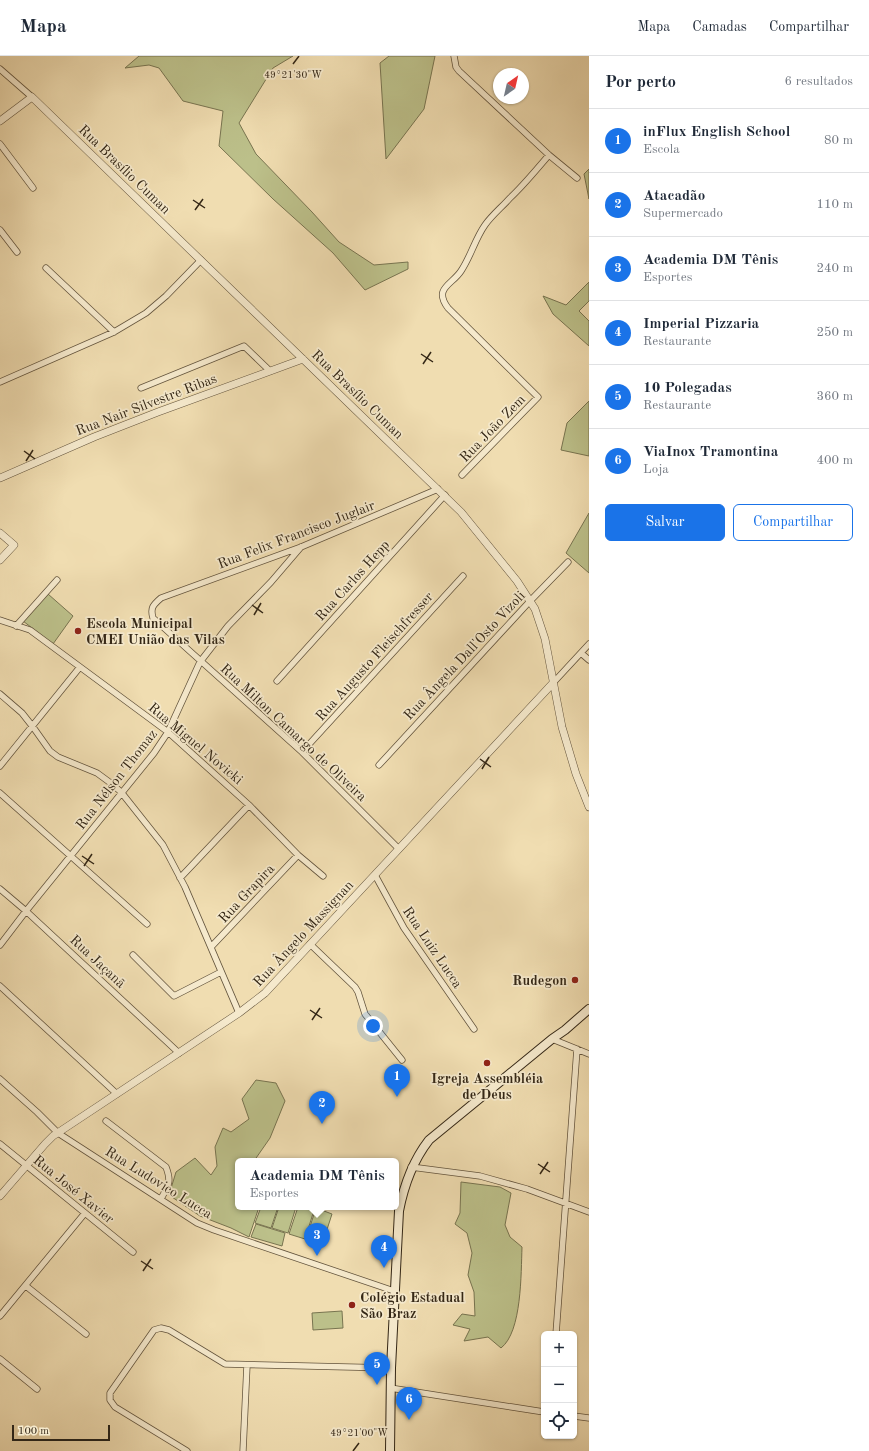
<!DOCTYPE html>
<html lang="pt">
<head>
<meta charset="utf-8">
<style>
  :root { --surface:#fff; --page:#f6f6f7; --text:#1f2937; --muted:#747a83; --line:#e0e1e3; --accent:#1a73e8 }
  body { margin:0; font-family:"Old Standard TT",serif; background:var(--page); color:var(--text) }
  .controls { position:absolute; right:12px; bottom:12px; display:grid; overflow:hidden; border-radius:6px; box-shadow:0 1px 3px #0004 }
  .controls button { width:36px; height:36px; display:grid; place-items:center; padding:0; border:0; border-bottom:1px solid var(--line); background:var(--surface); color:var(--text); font:20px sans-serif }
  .compass { position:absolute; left:493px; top:12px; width:36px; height:36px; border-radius:50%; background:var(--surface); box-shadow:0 1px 3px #0004; rotate:34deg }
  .scale { position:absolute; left:12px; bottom:10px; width:98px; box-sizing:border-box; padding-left:4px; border:2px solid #342716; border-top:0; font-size:11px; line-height:14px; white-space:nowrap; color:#342716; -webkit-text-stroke:3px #f5e9cc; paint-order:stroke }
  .you { position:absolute; left:373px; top:970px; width:14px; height:14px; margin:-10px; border:3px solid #fff; border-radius:50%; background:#1a73e8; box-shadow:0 0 0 6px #1a73e833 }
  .badge { display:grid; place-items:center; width:26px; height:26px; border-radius:50%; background:var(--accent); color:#fff; font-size:13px; font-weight:700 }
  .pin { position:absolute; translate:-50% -33px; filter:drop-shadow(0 1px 2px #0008) }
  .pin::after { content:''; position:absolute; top:21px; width:14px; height:12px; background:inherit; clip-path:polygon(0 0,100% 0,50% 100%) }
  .popup { position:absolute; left:235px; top:1102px; width:164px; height:52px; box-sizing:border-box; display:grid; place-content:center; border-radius:6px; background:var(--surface); filter:drop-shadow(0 1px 3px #0005); font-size:13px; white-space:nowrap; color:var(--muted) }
  .popup b { font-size:15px; color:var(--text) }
  .popup::after { content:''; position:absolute; left:50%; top:100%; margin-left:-8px; border:8px solid transparent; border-top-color:var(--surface) }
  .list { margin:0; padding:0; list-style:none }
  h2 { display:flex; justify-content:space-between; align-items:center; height:52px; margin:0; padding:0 16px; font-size:17px }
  h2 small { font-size:13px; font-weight:400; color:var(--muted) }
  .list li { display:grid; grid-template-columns:26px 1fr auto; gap:12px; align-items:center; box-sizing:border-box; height:64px; padding:0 16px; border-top:1px solid var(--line) }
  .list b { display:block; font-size:15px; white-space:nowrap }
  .list p { margin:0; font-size:13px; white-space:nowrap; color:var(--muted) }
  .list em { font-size:13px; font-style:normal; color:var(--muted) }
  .actions { display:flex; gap:8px; padding:12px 16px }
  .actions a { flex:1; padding:9px 0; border:1px solid var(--accent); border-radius:6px; text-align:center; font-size:14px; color:var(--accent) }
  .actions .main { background:var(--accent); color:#fff }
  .icon { flex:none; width:22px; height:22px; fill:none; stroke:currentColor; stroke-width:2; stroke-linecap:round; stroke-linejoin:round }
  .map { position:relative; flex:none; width:589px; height:1395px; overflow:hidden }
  header { display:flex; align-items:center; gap:24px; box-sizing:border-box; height:56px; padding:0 20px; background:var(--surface); border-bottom:1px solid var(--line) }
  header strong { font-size:19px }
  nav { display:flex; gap:22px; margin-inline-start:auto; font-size:14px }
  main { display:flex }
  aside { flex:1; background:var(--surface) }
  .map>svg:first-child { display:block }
  .green { fill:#bcc08a; stroke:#787450 }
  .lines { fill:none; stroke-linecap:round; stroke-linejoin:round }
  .minor-casing { stroke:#63543d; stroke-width:7 }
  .tertiary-casing { stroke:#63543d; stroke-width:8 }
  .secondary-casing { stroke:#342716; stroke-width:10 }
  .minor { stroke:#f5e9cc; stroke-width:5.5 }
  .tertiary { stroke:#f5e9cc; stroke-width:7 }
  .secondary { stroke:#f5e9cc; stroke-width:8 }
  .ticks { fill:none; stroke:#342716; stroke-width:1.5 }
  .poi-dot { fill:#8f2418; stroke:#f5e9cc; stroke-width:1.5 }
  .labels { text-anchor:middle; stroke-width:3.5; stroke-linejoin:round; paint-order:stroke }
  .street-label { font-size:14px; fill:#342716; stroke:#f5e9cc }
  .poi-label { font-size:14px; font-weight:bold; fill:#342716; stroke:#f5e9cc; text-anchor:start }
  .ticks-label { font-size:10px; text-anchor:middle; fill:#342716; stroke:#f5e9cc; stroke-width:3.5; stroke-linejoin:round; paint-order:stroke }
</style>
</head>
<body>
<header>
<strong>Mapa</strong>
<nav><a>Mapa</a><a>Camadas</a><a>Compartilhar</a></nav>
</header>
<main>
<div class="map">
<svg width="589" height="1395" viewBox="0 0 589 1395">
  <rect width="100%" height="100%" fill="#f0ddb1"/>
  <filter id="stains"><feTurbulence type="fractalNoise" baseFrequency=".005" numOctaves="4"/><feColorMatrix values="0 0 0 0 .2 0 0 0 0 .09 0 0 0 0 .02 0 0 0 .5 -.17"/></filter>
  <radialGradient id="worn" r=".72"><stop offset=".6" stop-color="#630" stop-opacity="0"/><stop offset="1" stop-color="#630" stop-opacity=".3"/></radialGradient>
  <path class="green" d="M139,0H293L273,12L239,67L256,98L312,156L339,186L374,209L408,206V213L365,234L333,197L273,143L219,90L223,55L183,45L159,12L149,9L125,12Z
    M389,0H435L424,53L386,103L380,7Z
    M589,113V143L584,118Z
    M589,226V245L579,255L589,265V290L553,258L543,240L566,249Z
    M589,345V400L561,394L567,367Z
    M589,457V517L566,497Z
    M48,538L73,560L53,588L23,565Z
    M256,1024L276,1027L285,1045L270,1082L254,1105H238V1151H259L249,1181L231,1172L200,1160L169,1139L176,1116L195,1102L211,1119L217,1110L215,1091L223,1072L231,1076L249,1063L242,1043Z
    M461,1126L500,1131L511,1137L505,1169L510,1181L522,1191C521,1217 522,1276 501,1292L488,1281L464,1285L470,1273L453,1269L462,1258L475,1260L474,1236L468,1219L472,1197L467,1177L455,1168L460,1157Z
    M261,1151H278L271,1172L255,1167Z
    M279,1151H296L288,1177L272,1172Z
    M298,1151H315L305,1183L289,1178Z
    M316,1152L332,1158L322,1189L306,1183Z
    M256,1168L285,1177L282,1190L251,1181Z
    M342,1255L343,1272L313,1274L312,1257Z"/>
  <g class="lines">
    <g class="minor-casing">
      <path id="minor" d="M454,0L456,11L459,15L549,99L577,122
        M0,13L32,41
        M0,88L33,132
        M0,174L17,196
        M46,212L114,276
        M0,326L114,276L146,257L166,240L201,204
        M141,332L244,290L270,315
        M462,419L538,341L448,252C433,232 452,229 461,215C471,200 475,183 485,169C492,159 502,151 510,142C524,129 536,114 549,99
        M0,564L30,574L168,676L249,749L298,799L323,820
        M16,570L57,524
        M581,597L589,604
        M277,625L445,439
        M553,627L589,588
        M0,638L22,657L33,671L50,695L58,701L97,717L112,728L121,736L163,789L185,831L239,957
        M302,696L463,520
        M379,709L531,544L568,506
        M0,710L80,611
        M0,737L147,868
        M399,793L302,696L153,562C150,552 153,549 161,542L301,491L438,433
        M375,819L404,872L474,973
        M180,822L249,749
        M0,833L26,855L179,997
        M310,888L355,931L358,936L365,958L402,1004
        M0,889L26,855L154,697L168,676L200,606L228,570L271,526L301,491
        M211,891L298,799
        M133,899L174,940L221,916
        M0,930L117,1038
        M552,983L589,998
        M0,1023L37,1056L58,1077L197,1167L214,1174L394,1235
        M106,1065L166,1111C172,1127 168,1129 161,1143
        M0,1088L133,1196
        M411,1111L480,1120L527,1133L589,1156
        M26,1230L86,1278
        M0,1260L85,1157
        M556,1278L577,993
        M0,1303L37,1333
        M390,1332L544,1356
        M574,1360L589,1362
        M187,1395L115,1351L110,1344V1337L154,1274L161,1272L169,1274L225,1308L391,1312
        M243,1395L247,1309"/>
    </g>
    <g class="tertiary-casing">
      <path id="tertiary" d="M0,65L32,41L461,456L517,525L535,553L545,583L562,671L576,718L589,751
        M0,422L94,381L158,356L303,303
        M0,477L14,489L0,504
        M0,1140L45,1088L53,1080L239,957L265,937L553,627"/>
    </g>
    <g class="secondary-casing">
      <path id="secondary" d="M390,1395L391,1312L399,1155C404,1129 412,1106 429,1084L552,983L565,974L589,953"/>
    </g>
    <use href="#minor" class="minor"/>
    <use href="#tertiary" class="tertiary"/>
    <use href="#secondary" class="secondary"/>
  </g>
  <path class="ticks" d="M293,8L299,0M193,144L205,152M195,154L203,143M421,298L433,306M423,308L431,296M24,395L35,403M26,405L33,394M252,549L263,557M254,559L261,547M480,703L491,711M482,713L489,701M82,800L94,808M84,810L92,798M310,954L322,962M312,964L320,952M538,1108L550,1116M540,1118L548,1106M141,1205L153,1213M143,1215L151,1203M353,1395L359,1387"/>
  <g class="poi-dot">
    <circle cx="78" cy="575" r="4"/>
    <circle cx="575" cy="924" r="4"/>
    <circle cx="487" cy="1007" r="4"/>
    <circle cx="352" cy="1249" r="4"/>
  </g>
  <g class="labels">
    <g class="street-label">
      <text transform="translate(125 113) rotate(44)" y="5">Rua Brasílio Cuman</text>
      <text transform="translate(358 338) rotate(44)" y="5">Rua Brasílio Cuman</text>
      <text transform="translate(146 348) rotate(-21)" y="5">Rua Nair Silvestre Ribas</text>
      <text transform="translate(492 372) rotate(-46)" y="5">Rua João Zem</text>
      <text transform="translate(296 478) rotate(-21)" y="5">Rua Felix Francisco Juglair</text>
      <text transform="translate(352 524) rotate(-48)" y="5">Rua Carlos Hepp</text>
      <text transform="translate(464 599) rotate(-47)" y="5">Rua Ângela Dall'Osto Vizoli</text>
      <text transform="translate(374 600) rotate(-48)" y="5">Rua Augusto Fleischfresser</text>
      <text transform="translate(294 676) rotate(43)" y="5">Rua Milton Camargo de Oliveira</text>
      <text transform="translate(196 687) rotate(40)" y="5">Rua Miguel Novicki</text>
      <text transform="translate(116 723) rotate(-52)" y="5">Rua Nélson Thomaz</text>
      <text transform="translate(246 837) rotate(-47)" y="5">Rua Grapira</text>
      <text transform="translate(303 877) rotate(-47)" y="5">Rua Ângelo Massignan</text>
      <text transform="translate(433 891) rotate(56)" y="5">Rua Luiz Lucca</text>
      <text transform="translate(98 905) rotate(43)" y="5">Rua Jaçanã</text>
      <text transform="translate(159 1126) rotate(32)" y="5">Rua Ludovico Lucca</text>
      <text transform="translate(74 1133) rotate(39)" y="5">Rua José Xavier</text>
    </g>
    <g class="poi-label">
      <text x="86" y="572">Escola Municipal<tspan x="86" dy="16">CMEI União das Vilas</tspan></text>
      <text x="567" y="929" text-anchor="end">Rudegon</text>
      <text x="487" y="1027" text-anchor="middle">Igreja Assembléia<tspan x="487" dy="16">de Deus</tspan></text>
      <text x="360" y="1246">Colégio Estadual<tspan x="360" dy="16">São Braz</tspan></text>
    </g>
  </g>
  <g class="ticks-label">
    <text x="293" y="22">49°21'30"W</text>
    <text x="359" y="1380">49°21'00"W</text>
  </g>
  <rect width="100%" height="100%" filter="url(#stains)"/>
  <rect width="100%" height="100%" fill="url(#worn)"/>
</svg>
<div class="controls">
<button>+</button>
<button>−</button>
<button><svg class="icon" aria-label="locate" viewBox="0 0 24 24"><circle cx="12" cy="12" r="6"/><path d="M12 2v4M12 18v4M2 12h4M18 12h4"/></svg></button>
</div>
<svg class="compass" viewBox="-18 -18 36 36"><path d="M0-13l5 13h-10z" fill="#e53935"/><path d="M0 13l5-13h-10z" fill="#747a83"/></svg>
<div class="scale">100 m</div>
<div class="you"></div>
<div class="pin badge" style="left:397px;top:1041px">1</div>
<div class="pin badge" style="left:322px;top:1068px">2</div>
<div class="pin badge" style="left:317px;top:1200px">3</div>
<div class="popup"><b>Academia DM Tênis</b>Esportes</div>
<div class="pin badge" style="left:384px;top:1212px">4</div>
<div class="pin badge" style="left:377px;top:1329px">5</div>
<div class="pin badge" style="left:409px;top:1364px">6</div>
</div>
<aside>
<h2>Por perto<small>6 resultados</small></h2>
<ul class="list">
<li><span class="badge">1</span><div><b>inFlux English School</b><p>Escola</p></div><em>80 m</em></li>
<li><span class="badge">2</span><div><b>Atacadão</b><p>Supermercado</p></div><em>110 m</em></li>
<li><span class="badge">3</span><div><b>Academia DM Tênis</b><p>Esportes</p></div><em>240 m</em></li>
<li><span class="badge">4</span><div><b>Imperial Pizzaria</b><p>Restaurante</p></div><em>250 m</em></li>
<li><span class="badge">5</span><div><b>10 Polegadas</b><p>Restaurante</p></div><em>360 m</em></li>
<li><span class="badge">6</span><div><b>ViaInox Tramontina</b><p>Loja</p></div><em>400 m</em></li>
</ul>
<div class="actions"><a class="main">Salvar</a><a>Compartilhar</a></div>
</aside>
</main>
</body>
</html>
